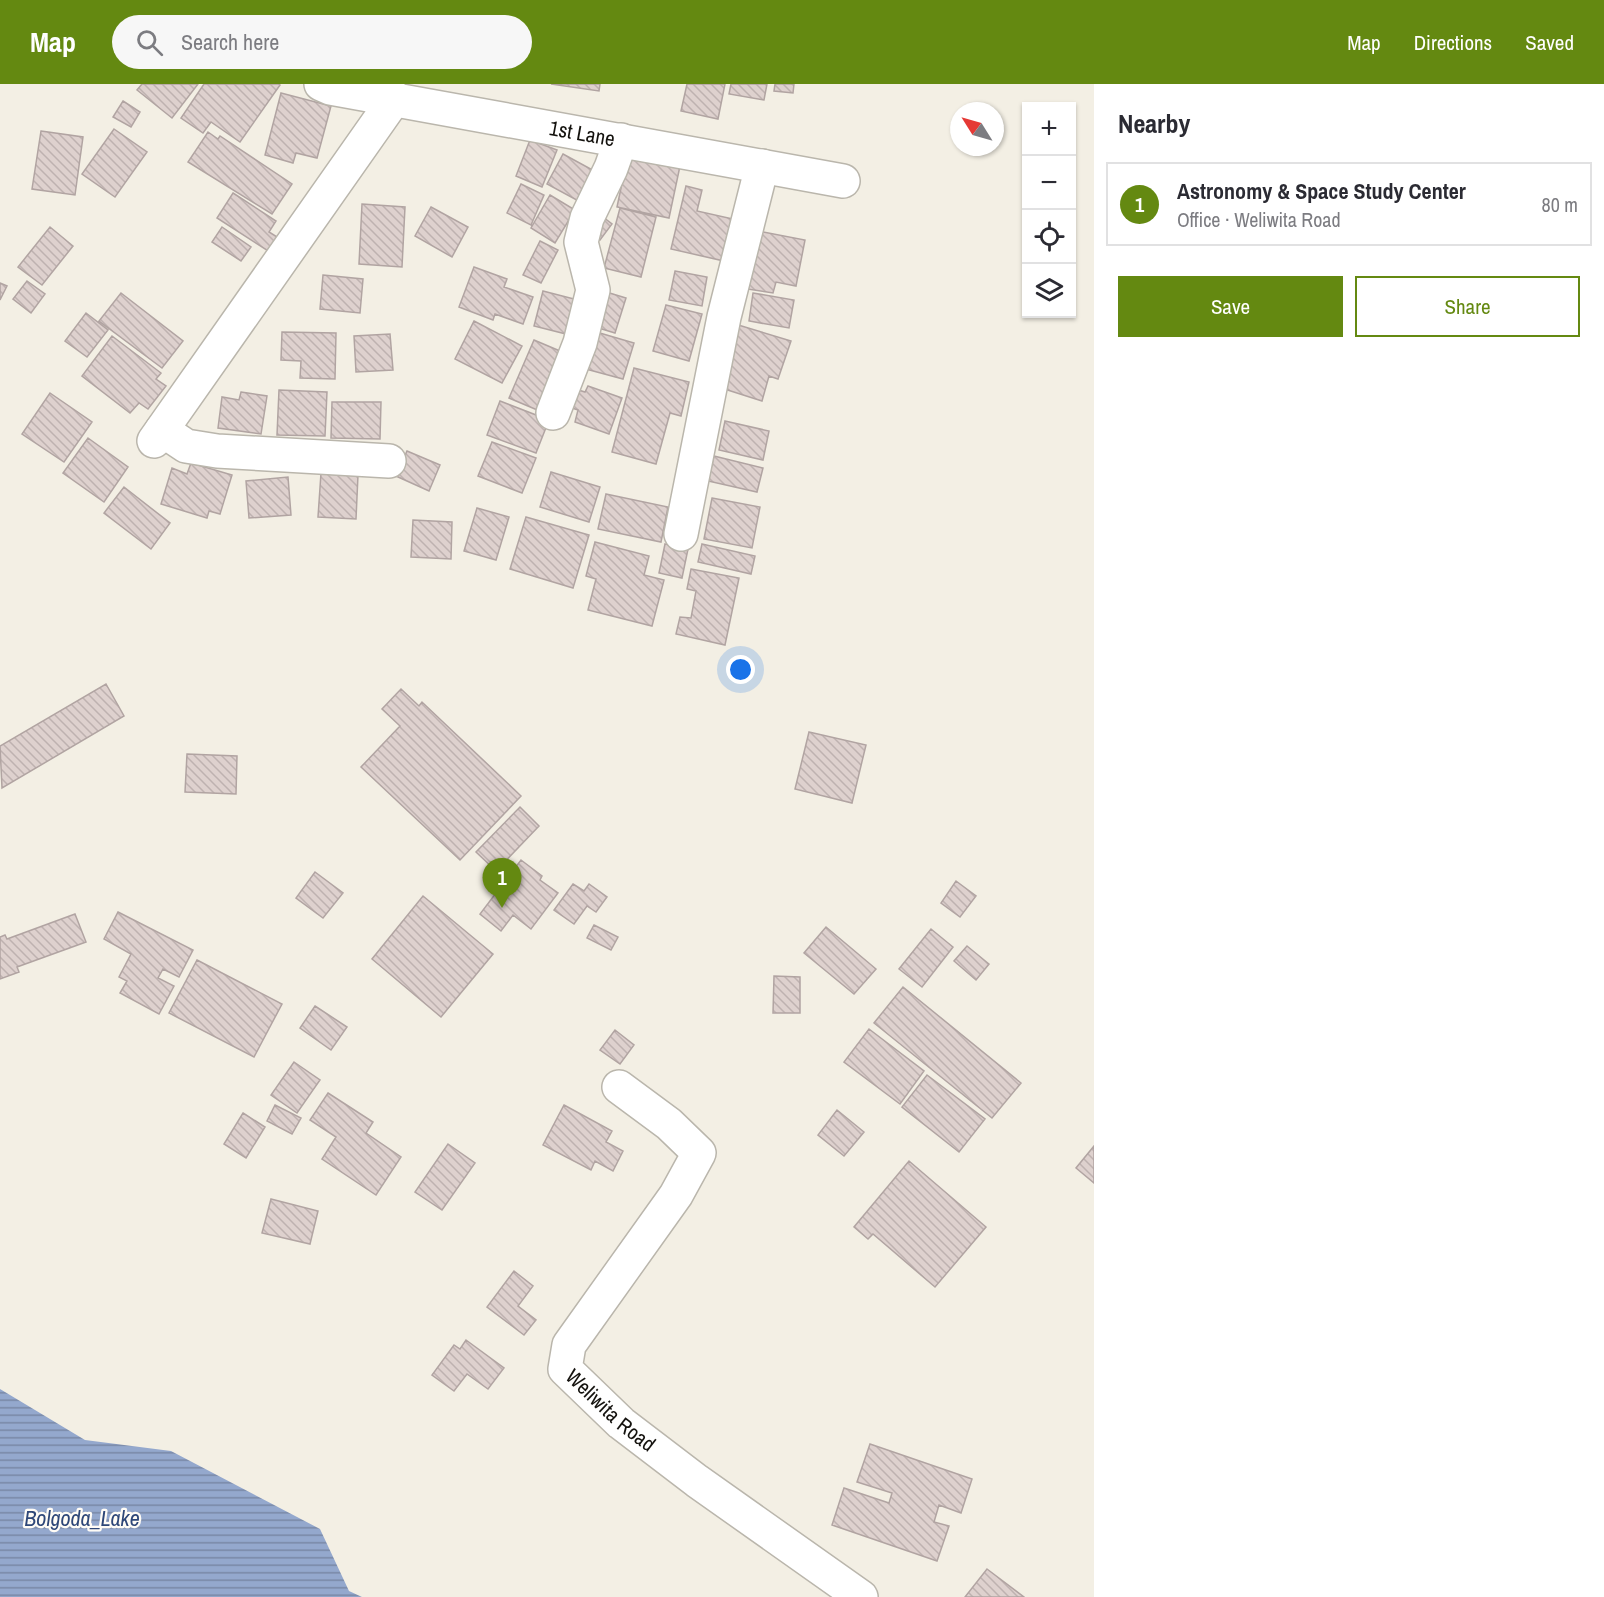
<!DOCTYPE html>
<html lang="en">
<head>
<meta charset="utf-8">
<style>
  :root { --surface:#fff; --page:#f7f7f7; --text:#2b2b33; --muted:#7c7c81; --line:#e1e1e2; --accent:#648911 }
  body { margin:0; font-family:"Archivo Narrow",sans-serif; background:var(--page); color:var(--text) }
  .controls { position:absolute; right:18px; top:18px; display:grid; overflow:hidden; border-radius:0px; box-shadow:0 2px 4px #0004 }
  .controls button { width:54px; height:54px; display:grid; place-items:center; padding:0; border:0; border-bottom:2px solid var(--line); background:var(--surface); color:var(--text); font:30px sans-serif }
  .compass { position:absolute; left:950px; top:18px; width:54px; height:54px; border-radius:50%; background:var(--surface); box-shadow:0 2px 4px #0004; rotate:307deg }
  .you { position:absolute; left:741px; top:586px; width:21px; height:21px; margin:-15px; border:4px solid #fff; border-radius:50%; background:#1a73e8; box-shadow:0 0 0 9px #1a73e833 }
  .badge { display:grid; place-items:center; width:39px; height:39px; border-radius:50%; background:var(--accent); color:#fff; font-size:20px; font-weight:700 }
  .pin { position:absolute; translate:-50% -50px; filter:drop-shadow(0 2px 3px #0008) }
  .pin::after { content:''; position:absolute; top:32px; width:21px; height:18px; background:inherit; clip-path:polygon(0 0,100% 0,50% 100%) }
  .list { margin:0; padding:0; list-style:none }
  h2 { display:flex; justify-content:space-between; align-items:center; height:78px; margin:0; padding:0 24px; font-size:26px }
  h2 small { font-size:20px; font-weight:400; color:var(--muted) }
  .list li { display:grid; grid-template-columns:39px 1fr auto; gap:18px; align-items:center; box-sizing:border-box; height:84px; margin:0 12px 12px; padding:0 12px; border:2px solid var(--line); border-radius:0px }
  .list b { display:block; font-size:22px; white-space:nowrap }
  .list p { margin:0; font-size:20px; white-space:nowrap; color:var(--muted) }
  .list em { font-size:20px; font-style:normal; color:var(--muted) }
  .actions { display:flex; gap:12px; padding:18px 24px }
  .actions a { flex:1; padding:14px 0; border:2px solid var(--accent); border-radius:0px; text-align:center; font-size:21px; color:var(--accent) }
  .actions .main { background:var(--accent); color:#fff }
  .icon { flex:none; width:33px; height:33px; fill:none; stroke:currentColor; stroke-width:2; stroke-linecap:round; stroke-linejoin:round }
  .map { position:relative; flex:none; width:1094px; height:1513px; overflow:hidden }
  header { display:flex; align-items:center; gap:36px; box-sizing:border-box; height:84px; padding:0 30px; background:var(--accent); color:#fff }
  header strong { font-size:28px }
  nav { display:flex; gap:33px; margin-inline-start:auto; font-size:21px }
  .search { width:420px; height:54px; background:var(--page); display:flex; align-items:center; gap:15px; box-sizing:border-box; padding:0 21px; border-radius:33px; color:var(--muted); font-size:22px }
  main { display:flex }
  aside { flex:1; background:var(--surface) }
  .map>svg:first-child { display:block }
  .water { fill:url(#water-rules) }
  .building { fill:url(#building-back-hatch); stroke:#b1a4a2; stroke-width:1.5 }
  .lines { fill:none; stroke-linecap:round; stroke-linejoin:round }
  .street-casing { stroke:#bab6ac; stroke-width:36 }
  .street { stroke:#fff; stroke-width:33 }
  .labels { text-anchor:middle; stroke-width:4.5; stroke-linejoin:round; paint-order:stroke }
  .street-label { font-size:21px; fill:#14120e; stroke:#fffcf6 }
  .water-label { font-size:22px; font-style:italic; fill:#2e4778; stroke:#fffcf6 }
</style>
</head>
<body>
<header>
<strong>Map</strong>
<div class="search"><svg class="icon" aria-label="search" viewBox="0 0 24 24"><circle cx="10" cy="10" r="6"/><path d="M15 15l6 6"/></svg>Search here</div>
<nav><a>Map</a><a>Directions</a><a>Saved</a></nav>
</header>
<main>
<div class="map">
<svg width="1094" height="1513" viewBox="0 0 1094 1513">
  <defs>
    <pattern id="water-rules" width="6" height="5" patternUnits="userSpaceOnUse" patternTransform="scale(1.5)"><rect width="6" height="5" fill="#94a8cd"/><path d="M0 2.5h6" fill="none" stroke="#7887a5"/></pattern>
    <pattern id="building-back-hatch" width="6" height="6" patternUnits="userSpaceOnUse" patternTransform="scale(1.5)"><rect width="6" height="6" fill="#ded1ce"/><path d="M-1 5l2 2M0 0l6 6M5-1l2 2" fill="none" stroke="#beb2b0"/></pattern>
  </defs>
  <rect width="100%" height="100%" fill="#f3efe4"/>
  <path class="water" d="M0,1305L85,1356L171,1367L320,1445L349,1507L362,1513H0Z"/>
  <path class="building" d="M142,0H198L172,34L137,6Z
    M204,0H279L280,1L240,58L211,38L203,49L181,34Z
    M551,0H600L599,7Z
    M687,0H725L718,35L681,27Z
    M731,0H767L764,16L729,10Z
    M775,0H794L793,9L774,7Z
    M281,9L331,22L317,74L296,69L293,79L265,71Z
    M123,17L140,28L131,43L113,33Z
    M114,45L147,68L115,113L82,90Z
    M41,47L83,53L75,111L32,105Z
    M208,48L218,55L220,52L292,100L272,130L188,78Z
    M530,56L557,66L542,103L516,92Z
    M563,70L600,90L584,120L547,100Z
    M628,71L680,82L669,134L617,123Z
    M521,100L544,111L531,141L507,129Z
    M686,102L702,106L697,127L733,135L724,177L671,165Z
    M233,109L276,137L269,148L285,158L276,172L217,134Z
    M550,111L575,126L555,159L531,144Z
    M362,120L405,123L402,183L359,180Z
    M431,123L468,143L452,173L415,152Z
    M620,124L656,133L641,193L604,184Z
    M603,133L612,140L600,156L590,149Z
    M50,143L73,162L42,201L18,183Z
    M222,143L251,163L241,177L212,158Z
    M758,147L805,156L796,202L776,198L773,209L747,205Z
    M540,157L558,166L541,199L523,191Z
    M474,183L507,195L504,203L533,213L523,240L495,230L493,236L459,223Z
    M675,187L707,193L702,222L669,216Z
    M323,191L363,195L360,229L320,225Z
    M27,197L45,210L31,229L13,215Z
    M0,199L7,202L0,216Z
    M543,207L578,216L570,251L534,242Z
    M603,207L626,214L615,249L592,242Z
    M121,209L183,257L162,284L99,237Z
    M753,209L794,216L789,244L749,237Z
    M666,221L702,230L689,277L653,267Z
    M86,229L108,246L87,273L65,257Z
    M474,237L522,262L502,299L455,275Z
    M735,240L791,257L778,295L769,292L762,317L715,302Z
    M593,247L634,259L623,295L582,284Z
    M282,248L336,249L335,295L300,294L301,277L281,276Z
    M390,250L393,286L356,288L354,252Z
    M112,252L161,289L156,295L166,302L148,325L139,319L130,329L82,292Z
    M534,256L567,270L542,328L509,314Z
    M634,284L689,298L681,332L670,329L656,380L612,368Z
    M588,302L622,314L609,350L575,338L578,326L569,323L575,305L585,308Z
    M279,306L327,308L325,352L277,351Z
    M241,308L267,312L261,350L218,344L222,313L239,316Z
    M50,309L92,338L64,378L22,350Z
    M500,317L549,336L536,369L487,351Z
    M332,318H381L380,355L331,354Z
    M725,337L769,347L763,376L719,366Z
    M88,354L128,383L104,418L63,389Z
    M492,358L536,374L522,409L478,392Z
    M407,367L440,381L429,407L396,392Z
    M714,372L763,384L757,408L708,397Z
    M191,379L232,391L220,430L209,427L207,434L161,420L172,384L187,390Z
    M551,388L600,403L589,438L540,423Z
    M321,389L358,391L356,435L318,433Z
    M288,393L291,431L249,434L246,397Z
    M124,403L170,439L151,465L104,429Z
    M606,410L668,423L661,458L598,445Z
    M712,414L760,423L752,464L704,455Z
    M477,424L509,433L496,476L464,467Z
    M526,433L589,451L573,504L510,485Z
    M413,436L452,438L451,475L411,473Z
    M595,458L649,472L644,491L664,496L652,542L588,526L596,495L586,492Z
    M665,460L688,465L682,494L659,489Z
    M702,460L755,472L751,490L698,478Z
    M691,485L739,494L725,561L676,550L680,533L691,534L696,507L687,505Z
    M106,600L124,632L2,704L0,662Z
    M401,605L419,622L422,618L521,712L460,776L361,683L400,642L382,625Z
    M809,648L866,661L852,719L795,705Z
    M187,670L237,672L236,710L185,708Z
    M520,723L539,742L496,787L476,768Z
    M521,776L542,792L540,796L558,809L531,845L513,831L501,847L480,830Z
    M315,788L343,809L323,834L296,814Z
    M956,797L976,812L960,833L941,819Z
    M573,800L584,807L589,800L607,813L596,828L587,822L574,840L554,826Z
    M423,812L493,870L441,933L372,875Z
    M118,828L193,866L179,893L163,885L158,894L174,902L159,930L120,909L127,897L119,893L131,870L104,855Z
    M75,830L86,858L17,883L19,888L0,895V853L5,851L7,855Z
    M594,841L618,853L611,866L587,854Z
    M826,843L876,885L854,910L804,869Z
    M931,845L953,863L922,903L899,885Z
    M967,862L989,880L976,896L954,877Z
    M197,876L282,920L254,973L169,929Z
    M774,892L800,893V929H773Z
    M903,903L1021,999L992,1034L874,939Z
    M315,922L347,943L331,966L300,944Z
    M869,945L924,987L900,1020L844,978Z
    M615,946L634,961L620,980L600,966Z
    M294,978L320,996L297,1029L271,1011Z
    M927,991L985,1035L959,1068L902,1023Z
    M328,1009L373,1038L366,1049L401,1073L376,1111L322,1075L336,1053L310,1036Z
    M275,1021L301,1034L292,1050L267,1037Z
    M564,1021L612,1047L606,1058L623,1067L613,1087L595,1077L591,1086L543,1061Z
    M837,1026L864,1048L844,1072L818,1051Z
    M243,1029L265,1043L246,1074L224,1060Z
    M448,1060L475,1079L442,1126L415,1108Z
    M1094,1062V1099L1076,1084Z
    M909,1077L986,1143L935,1203L873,1150L868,1155L854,1143Z
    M271,1115L318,1127L310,1160L262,1149Z
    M514,1187L533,1202L518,1222L536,1236L524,1251L487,1223Z
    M466,1256L504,1284L488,1305L467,1290L454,1307L432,1291L454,1261L460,1265Z
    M870,1360L972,1395L961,1429L939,1421L934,1438L949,1442L937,1477L832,1441L844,1404L889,1419L892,1409L857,1398Z
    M987,1485L1024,1513H965Z"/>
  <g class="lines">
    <g class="street-casing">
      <g id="street">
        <path id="s1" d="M321,0L330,4L843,97"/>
        <path d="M553,329L580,259L593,206L581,158L587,134L611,84L621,56"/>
        <path d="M162,346L186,362L217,367L389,377"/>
        <path d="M154,357L395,14"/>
        <path d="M681,450L724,233L762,82"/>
        <path id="s2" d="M619,1003L669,1040L699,1069L676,1111L569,1261L565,1285L621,1339L697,1397L861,1513"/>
      </g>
    </g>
    <use href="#street" class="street"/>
  </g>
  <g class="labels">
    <g class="street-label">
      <text dy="7" stroke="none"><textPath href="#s1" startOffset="266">1st Lane</textPath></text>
      <text dy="7" stroke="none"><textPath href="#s2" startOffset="422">Weliwita Road</textPath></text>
    </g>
    <g class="water-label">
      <text x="82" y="1442">Bolgoda_Lake</text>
    </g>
  </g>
</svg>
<div class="controls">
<button>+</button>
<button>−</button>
<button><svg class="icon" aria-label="locate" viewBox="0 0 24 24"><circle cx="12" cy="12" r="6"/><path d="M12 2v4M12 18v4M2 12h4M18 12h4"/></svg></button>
<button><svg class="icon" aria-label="layers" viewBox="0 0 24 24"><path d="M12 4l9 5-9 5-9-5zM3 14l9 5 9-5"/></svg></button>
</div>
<svg class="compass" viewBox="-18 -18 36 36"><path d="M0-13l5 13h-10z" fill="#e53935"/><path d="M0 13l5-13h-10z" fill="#7c7c81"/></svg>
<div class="you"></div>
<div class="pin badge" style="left:502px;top:824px">1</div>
</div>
<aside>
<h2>Nearby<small></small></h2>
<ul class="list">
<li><span class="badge">1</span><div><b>Astronomy &amp; Space Study Center</b><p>Office · Weliwita Road</p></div><em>80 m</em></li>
</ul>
<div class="actions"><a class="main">Save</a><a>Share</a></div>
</aside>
</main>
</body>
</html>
